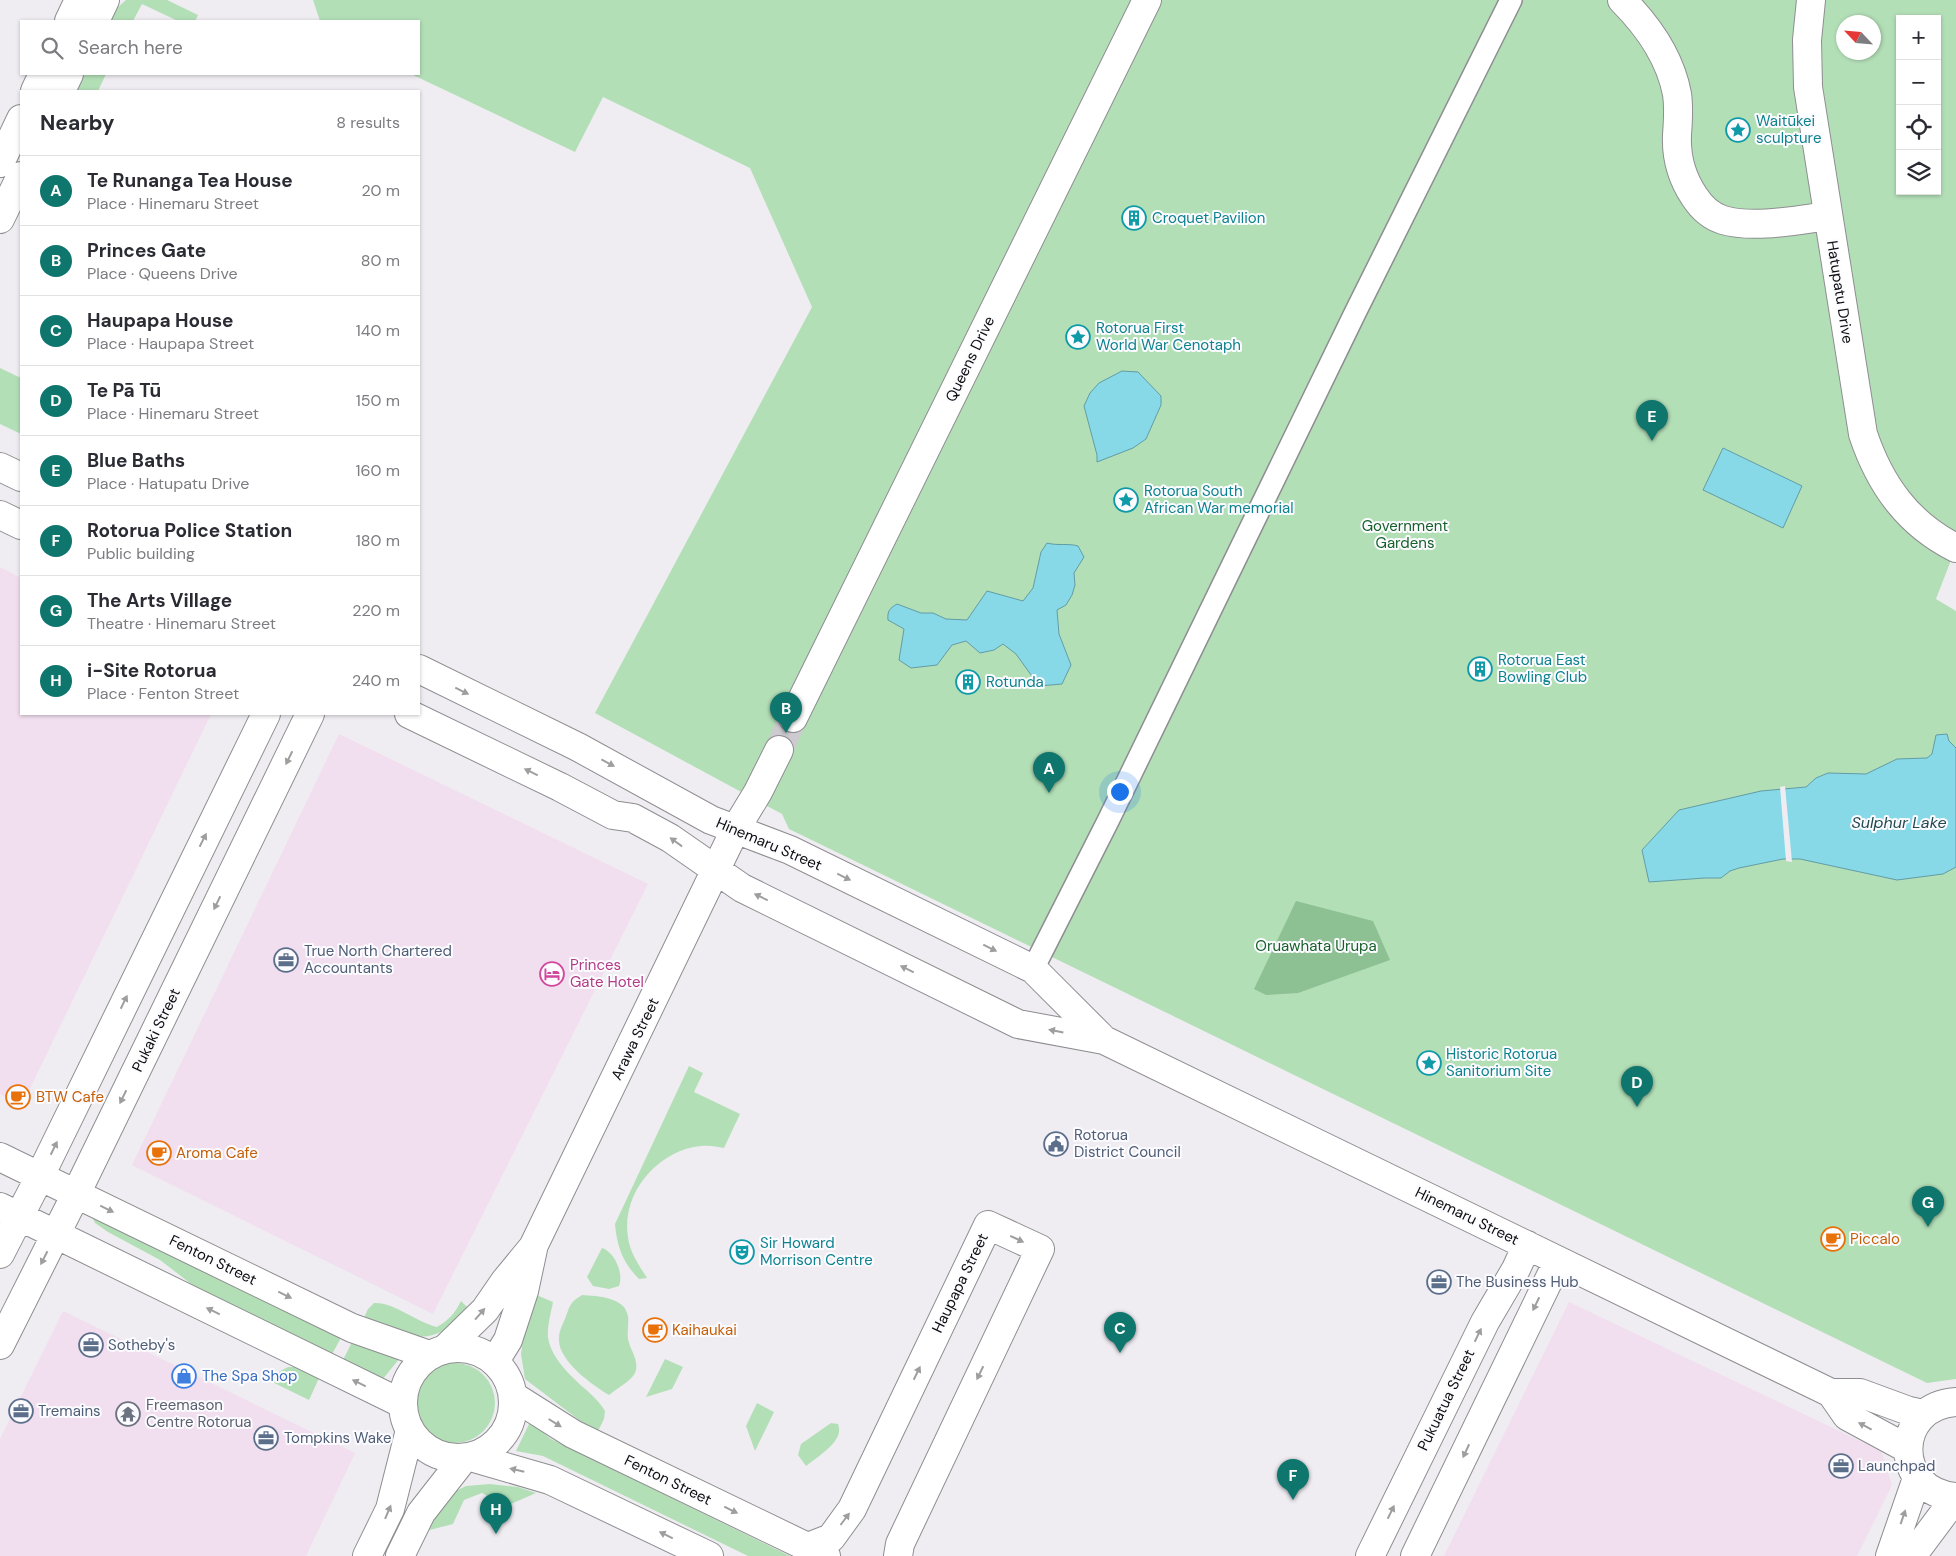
<!DOCTYPE html>
<html lang="en">
<head>
<meta charset="utf-8">
<style>
  :root { --surface:#fff; --page:#f2f2f3; --text:#2b2b33; --muted:#7c7c81; --line:#e1e1e2; --accent:#0f766e }
  body { margin:0; font-family:"DM Sans",sans-serif; background:var(--page); color:var(--text) }
  .controls { position:absolute; right:15px; top:15px; display:grid; overflow:hidden; border-radius:0px; box-shadow:0 1px 4px #0004 }
  .controls button { width:45px; height:45px; display:grid; place-items:center; padding:0; border:0; border-bottom:1px solid var(--line); background:var(--surface); color:var(--text); font:25px sans-serif }
  .compass { position:absolute; left:1836px; top:15px; width:45px; height:45px; border-radius:50%; background:var(--surface); box-shadow:0 1px 4px #0004; rotate:296deg }
  .you { position:absolute; left:1119px; top:791px; width:18px; height:18px; margin:-12px; border:4px solid #fff; border-radius:50%; background:#1a73e8; box-shadow:0 0 0 8px #1a73e833 }
  .badge { display:grid; place-items:center; width:32px; height:32px; border-radius:50%; background:var(--accent); color:#fff; font-size:16px; font-weight:700 }
  .pin { position:absolute; translate:-50% -41px; filter:drop-shadow(0 1px 2px #0008) }
  .pin::after { content:''; position:absolute; top:26px; width:18px; height:15px; background:inherit; clip-path:polygon(0 0,100% 0,50% 100%) }
  .list { margin:0; padding:0; list-style:none }
  h2 { display:flex; justify-content:space-between; align-items:center; height:65px; margin:0; padding:0 20px; font-size:21px }
  h2 small { font-size:16px; font-weight:400; color:var(--muted) }
  .list li { display:grid; grid-template-columns:32px 1fr auto; gap:15px; align-items:center; box-sizing:border-box; height:70px; padding:0 20px; border-top:1px solid var(--line) }
  .list b { display:block; font-size:19px; white-space:nowrap }
  .list p { margin:0; font-size:16px; white-space:nowrap; color:var(--muted) }
  .list em { font-size:16px; font-style:normal; color:var(--muted) }
  .icon { flex:none; width:28px; height:28px; fill:none; stroke:currentColor; stroke-width:2; stroke-linecap:round; stroke-linejoin:round }
  .map { position:relative; flex:none; width:1956px; height:1556px; overflow:hidden }
  .search { position:absolute; background:var(--surface); box-shadow:0 1px 4px #0004; left:20px; top:20px; width:400px; height:55px; display:flex; align-items:center; gap:12px; box-sizing:border-box; padding:0 18px; border-radius:0px; color:var(--muted); font-size:19px }
  .panel { position:absolute; background:var(--surface); box-shadow:0 1px 4px #0004; left:20px; top:90px; width:400px; height:625px; border-radius:0px }
  .map>svg:first-child { display:block }
  .commercial { fill:#f1deee }
  .green { fill:#b3dfb7; fill-rule:evenodd }
  .forest { fill:#8dc093 }
  .water { fill:#87d9e8; stroke:#629ca6 }
  .pier { fill:#efedf2 }
  .lines { fill:none; stroke-linecap:round; stroke-linejoin:round }
  .minor-tunnel { stroke:#cdcbd0; stroke-width:28; stroke-dasharray:28 14; stroke-linecap:butt }
  .pedestrian-casing { stroke:#8e8d91; stroke-width:24 }
  .minor-casing { stroke:#8e8d91; stroke-width:30 }
  .secondary-casing { stroke:#8e8d91; stroke-width:30 }
  .pedestrian { stroke:#fff; stroke-width:21 }
  .minor { stroke:#fff; stroke-width:28 }
  .secondary { stroke:#fff; stroke-width:28 }
  .oneway { fill:#9e9e9e }
  .labels { text-anchor:middle; stroke-width:4; stroke-linejoin:round; paint-order:stroke }
  .culture-label { font-size:15px; fill:#0d838f; stroke:#fcfbff; text-anchor:start }
  .street-label { font-size:15px; fill:#0c0c0d; stroke:#fcfbff }
  .park-label { font-size:15px; fill:#16612a; stroke:#fcfbff }
  .service-label { font-size:15px; fill:#4e5e75; stroke:#fcfbff; text-anchor:start }
  .hotel-label { font-size:15px; fill:#b23c85; stroke:#fcfbff; text-anchor:start }
  .food-label { font-size:15px; fill:#c56008; stroke:#fcfbff; text-anchor:start }
  .shop-label { font-size:15px; fill:#366cbe; stroke:#fcfbff; text-anchor:start }
  .worship-label { font-size:15px; fill:#5b616d; stroke:#fcfbff; text-anchor:start }
  .water-label { font-size:16px; font-style:italic; fill:#234950; stroke:#fcfbff }
</style>
</head>
<body>
<div class="map">
<svg width="1956" height="1556" viewBox="0 0 1956 1556">
  <rect width="100%" height="100%" fill="#efedf2"/>
  <path class="commercial" d="M0,567L21,578V714H211L22,1105L0,1094Z
    M339,734L648,884L433,1314L132,1165Z
    M1569,1302L1881,1451L1892,1485L1857,1556H1444Z
    M63,1311L355,1453L306,1556H0V1439Z"/>
  <path class="green" d="M126,0H167L198,15L195,21H178L142,4L133,21H111L117,8Z
    M313,0H1956V547L1936,599L1956,611V1379L1927,1383L789,829L782,814L595,713L812,307L750,168L603,97L575,152L411,74H419V21H320ZM1900,19H1937V191H1900ZM1844,22H1874V52H1844Z
    M85,74H106L98,91H76Z
    M0,368L21,378V434L0,424Z
    M689,1066L703,1073L694,1092L740,1114L724,1148C717,1147 709,1145 701,1146C658,1150 621,1193 628,1237C630,1253 639,1265 647,1278L639,1279C623,1263 617,1247 615,1224Z
    M90,1213L342,1336L331,1356L199,1290L160,1260L108,1232L95,1223Z
    M602,1248C615,1252 624,1274 619,1286L609,1289L593,1286L587,1277Z
    M534,1294L553,1302C551,1313 547,1326 548,1337C551,1358 570,1375 584,1388C592,1395 599,1401 605,1411L604,1419L598,1431L583,1423L525,1379L521,1354L525,1323Z
    M582,1295C597,1296 625,1297 628,1316C629,1323 627,1332 628,1339C630,1350 640,1361 635,1373C631,1381 616,1389 609,1395C592,1385 557,1360 559,1338C559,1332 562,1325 565,1319C570,1306 569,1303 582,1295Z
    M461,1301L467,1307C462,1317 458,1321 449,1327C420,1348 392,1330 363,1320L368,1309L374,1303C394,1302 416,1322 437,1327C449,1320 455,1313 461,1301Z
    M353,1340L400,1358L382,1380L342,1362Z
    M665,1359L683,1367L672,1389L646,1397Z
    M415 1403a40 40 0 1 1 80 0a40 40 0 1 1-80 0Z
    M288,1367H301L320,1376L309,1400L266,1379Z
    M757,1403L774,1412L755,1451L746,1426Z
    M530,1422L551,1439L790,1556H748L543,1456L516,1451Z
    M831,1423L838,1424C845,1441 818,1456 806,1466L798,1455L801,1444Z
    M490,1484L518,1487L536,1493L506,1506L482,1493L464,1500L453,1524L426,1531L450,1494L466,1486Z"/>
  <path class="forest" d="M1296,901L1373,921L1390,960L1298,993L1266,995L1254,989Z"/>
  <path class="water" d="M1122,371L1138,372L1161,396V405L1146,439L1133,448L1097,462V455L1084,406L1090,393L1099,383Z
    M1723,448L1802,486L1783,528L1703,490Z
    M1047,543C1058,546 1068,543 1078,546L1084,557L1074,573L1075,585L1072,595L1066,605L1057,610L1059,634L1071,665L1062,684L1039,686L1016,654L1003,644L994,650L980,653L966,641L952,645L937,665L911,668L899,660L904,629L888,620C887,611 890,608 897,604L921,613H933L946,619L967,620L987,591L1023,601L1033,588L1041,552Z
    M1947,734L1949,741L1956,748V867L1943,874L1897,880L1800,859H1783L1739,868L1730,871L1721,878H1705L1649,882L1642,850L1679,810L1761,791L1806,787L1816,778L1828,773L1866,774L1897,759L1927,758L1932,754L1936,735Z"/>
  <path class="pier" d="M1785,786L1792,862L1786,861L1780,787Z"/>
  <g class="lines">
    <path class="minor-tunnel" d="M779,750L793,718"/>
    <g class="pedestrian-casing">
      <path id="pedestrian" d="M1033,969L1108,821L1355,313L1511,0"/>
    </g>
    <g class="minor-casing">
      <path id="minor" d="M1622,0C1648,26 1670,57 1677,94C1679,107 1678,122 1677,135C1676,157 1682,178 1694,196C1701,207 1710,216 1723,220C1754,229 1797,220 1828,216
        M1811,0L1807,40L1808,87L1863,434C1880,485 1908,524 1956,548
        M69,21L79,0
        M95,21L105,0
        M35,91L43,74
        M61,91L69,74
        M0,163L21,119
        M0,219L21,176
        M0,467L21,477
        M0,515L21,525
        M419,669L578,747L711,820L790,850L1033,969L1104,1040
        M409,714L560,787L613,815L633,818L670,838L742,888L1018,1024L1104,1040L1831,1393H1860L1909,1411L1923,1414
        M793,718L1147,0
        M0,1157L352,1328L429,1355
        M0,1207L403,1404
        M0,1254L40,1176L266,714
        M0,1345L76,1194L310,714
        M446,1348L485,1310L505,1281L533,1247L735,830L758,792L779,750
        M495,1361L508,1340L524,1291L533,1249
        M1831,1393L1847,1416L1908,1449
        M1956,1402C1893,1406 1892,1492 1956,1497
        M808,1547L831,1538L852,1509L988,1225L1040,1249L900,1544L898,1556
        M1370,1556L1485,1322L1516,1269L1527,1245
        M1415,1556L1558,1261
        M1890,1556L1917,1478
        M1912,1556L1956,1497"/>
    </g>
    <g class="secondary-casing">
      <path id="secondary" d="M403 1403a55 55 0 1 1 110 0a55 55 0 1 1-110 0Z
        M513,1396L573,1434L826,1556
        M471,1457L550,1480L709,1556
        M367,1556L390,1509L410,1430
        M400,1556L421,1513L464,1458"/>
    </g>
    <use href="#pedestrian" class="pedestrian"/>
    <use href="#minor" class="minor"/>
    <use href="#secondary" class="secondary"/>
  </g>
  <defs><path id="oneway-solid" d="M-6-.8H1V-3.2L6.5 0L1 3.2V.8H-6Z" transform="scale(1.25)"/></defs>
  <g class="oneway">
    <use href="#oneway-solid" transform="translate(462 691) rotate(26)"/>
    <use href="#oneway-solid" transform="translate(289 758) rotate(116)"/>
    <use href="#oneway-solid" transform="translate(608 763) rotate(28)"/>
    <use href="#oneway-solid" transform="translate(531 772) rotate(-154)"/>
    <use href="#oneway-solid" transform="translate(203 840) rotate(-63)"/>
    <use href="#oneway-solid" transform="translate(676 842) rotate(-144)"/>
    <use href="#oneway-solid" transform="translate(844 877) rotate(26)"/>
    <use href="#oneway-solid" transform="translate(761 897) rotate(-154)"/>
    <use href="#oneway-solid" transform="translate(217 903) rotate(116)"/>
    <use href="#oneway-solid" transform="translate(990 948) rotate(26)"/>
    <use href="#oneway-solid" transform="translate(907 969) rotate(-154)"/>
    <use href="#oneway-solid" transform="translate(124 1002) rotate(-64)"/>
    <use href="#oneway-solid" transform="translate(1056 1031) rotate(-169)"/>
    <use href="#oneway-solid" transform="translate(123 1097) rotate(116)"/>
    <use href="#oneway-solid" transform="translate(54 1148) rotate(-64)"/>
    <use href="#oneway-solid" transform="translate(107 1209) rotate(26)"/>
    <use href="#oneway-solid" transform="translate(1017 1239) rotate(25)"/>
    <use href="#oneway-solid" transform="translate(44 1258) rotate(117)"/>
    <use href="#oneway-solid" transform="translate(285 1295) rotate(26)"/>
    <use href="#oneway-solid" transform="translate(1536 1304) rotate(116)"/>
    <use href="#oneway-solid" transform="translate(213 1311) rotate(-154)"/>
    <use href="#oneway-solid" transform="translate(480 1314) rotate(-49)"/>
    <use href="#oneway-solid" transform="translate(1478 1335) rotate(-64)"/>
    <use href="#oneway-solid" transform="translate(917 1373) rotate(-64)"/>
    <use href="#oneway-solid" transform="translate(980 1373) rotate(116)"/>
    <use href="#oneway-solid" transform="translate(359 1383) rotate(-154)"/>
    <use href="#oneway-solid" transform="translate(555 1423) rotate(32)"/>
    <use href="#oneway-solid" transform="translate(1865 1426) rotate(-152)"/>
    <use href="#oneway-solid" transform="translate(1466 1451) rotate(115)"/>
    <use href="#oneway-solid" transform="translate(517 1470) rotate(-167)"/>
    <use href="#oneway-solid" transform="translate(731 1510) rotate(26)"/>
    <use href="#oneway-solid" transform="translate(388 1512) rotate(-67)"/>
    <use href="#oneway-solid" transform="translate(1391 1512) rotate(-64)"/>
    <use href="#oneway-solid" transform="translate(1903 1517) rotate(-71)"/>
    <use href="#oneway-solid" transform="translate(845 1519) rotate(-53)"/>
    <use href="#oneway-solid" transform="translate(666 1535) rotate(-154)"/>
  </g>
  <defs>
    <g id="sight-ring" transform="scale(1.25)"><circle r="9.5" fill="#fcfbff" stroke="#0f9aa8" stroke-width="1.5"/><path d="M0-6L1.8-2.2L6-1.7L2.9 1.2L3.7 5.4L0 3.3L-3.7 5.4L-2.9 1.2L-6-1.7L-1.8-2.2Z" fill="#0f9aa8"/></g>
    <g id="building-ring" transform="scale(1.25)"><circle r="9.5" fill="#fcfbff" stroke="#0f9aa8" stroke-width="1.5"/><path d="M-4-6H4V6H1V3H-1V6H-4ZM-2.5-4.3h1.7v1.8h-1.7ZM.8-4.3h1.7v1.8H.8ZM-2.5-1h1.7V.8h-1.7ZM.8-1h1.7V.8H.8Z" fill="#0f9aa8"/></g>
    <g id="office-ring" transform="scale(1.25)"><circle r="9.5" fill="#fcfbff" stroke="#5c6f8a" stroke-width="1.5"/><path d="M-6-3h4V-5.5h4V-3h4V5H-6ZM-1-4.5V-3h2v-1.5ZM-6 0V1H6V0Z" fill="#5c6f8a"/></g>
    <g id="hotel-ring" transform="scale(1.25)"><circle r="9.5" fill="#fcfbff" stroke="#d1479c" stroke-width="1.5"/><path d="M-6-4.5h1.5V1H6V5H4.5V3h-9V5H-6ZM-4 0a1.8 1.8 0 1 1 3.6 0ZM.5 0V-2.5h3Q6-2.5 6 0Z" fill="#d1479c"/></g>
    <g id="cafe-ring" transform="scale(1.25)"><circle r="9.5" fill="#fcfbff" stroke="#e8710a" stroke-width="1.5"/><path d="M-5.5-4.5H6V0H3Q3 3.5 0 3.5H-2.5Q-5.5 3.5-5.5 0ZM3-3.2v2h1.7v-2ZM-6 4.5H4V6H-6Z" fill="#e8710a"/></g>
    <g id="civic-ring" transform="scale(1.25)"><circle r="9.5" fill="#fcfbff" stroke="#5c6f8a" stroke-width="1.5"/><path d="M-.6-6.5H3V-4.5H.6V-3L4-1V1h2V6H-6V1h2V-1L-.6-3ZM-1.2 2.5V6h2.4V2.5Z" fill="#5c6f8a"/></g>
    <g id="theatre-ring" transform="scale(1.25)"><circle r="9.5" fill="#fcfbff" stroke="#0f9aa8" stroke-width="1.5"/><path d="M-5-5.5Q0-4 5-5.5V0Q5 5 0 6Q-5 5-5 0ZM-3.3-2.5H-1v1.5H-3.3ZM1-2.5H3.3v1.5H1ZM-2.8 1Q0 5.5 2.8 1Z" fill="#0f9aa8"/></g>
    <g id="shop-ring" transform="scale(1.25)"><circle r="9.5" fill="#fcfbff" stroke="#3f7fe0" stroke-width="1.5"/><path d="M-5-2.5h2.3a2.7 3.5 0 0 1 5.4 0H5L5.5 6h-11ZM-1.5-2.5h3a1.5 2.3 0 0 0-3 0Z" fill="#3f7fe0"/></g>
    <g id="temple-ring" transform="scale(1.25)"><circle r="9.5" fill="#fcfbff" stroke="#6b7280" stroke-width="1.5"/><path d="M0-6L5-2H3V0L6.5 2.5H4V6H1.5V3h-3V6H-4V2.5H-6.5L-3 0V-2H-5Z" fill="#6b7280"/></g>
  </defs>
  <g fill-rule="evenodd">
    <use href="#sight-ring" x="1738" y="130"/>
    <use href="#building-ring" x="1134" y="218"/>
    <use href="#sight-ring" x="1078" y="337"/>
    <use href="#sight-ring" x="1126" y="500"/>
    <use href="#building-ring" x="1480" y="669"/>
    <use href="#building-ring" x="968" y="682"/>
    <use href="#office-ring" x="286" y="960"/>
    <use href="#hotel-ring" x="552" y="974"/>
    <use href="#sight-ring" x="1429" y="1063"/>
    <use href="#cafe-ring" x="18" y="1097"/>
    <use href="#civic-ring" x="1056" y="1144"/>
    <use href="#cafe-ring" x="159" y="1153"/>
    <use href="#cafe-ring" x="1833" y="1239"/>
    <use href="#theatre-ring" x="742" y="1252"/>
    <use href="#office-ring" x="1439" y="1282"/>
    <use href="#cafe-ring" x="655" y="1330"/>
    <use href="#office-ring" x="91" y="1345"/>
    <use href="#shop-ring" x="184" y="1376"/>
    <use href="#office-ring" x="21" y="1411"/>
    <use href="#temple-ring" x="128" y="1414"/>
    <use href="#office-ring" x="266" y="1438"/>
    <use href="#office-ring" x="1841" y="1466"/>
  </g>
  <g class="labels">
    <g class="culture-label">
      <text x="1756" y="126">Waitūkei<tspan x="1756" dy="17">sculpture</tspan></text>
      <text x="1152" y="223">Croquet Pavilion</text>
      <text x="1096" y="333">Rotorua First<tspan x="1096" dy="17">World War Cenotaph</tspan></text>
      <text x="1144" y="496">Rotorua South<tspan x="1144" dy="17">African War memorial</tspan></text>
      <text x="1498" y="665">Rotorua East<tspan x="1498" dy="17">Bowling Club</tspan></text>
      <text x="986" y="687">Rotunda</text>
      <text x="1446" y="1059">Historic Rotorua<tspan x="1446" dy="17">Sanitorium Site</tspan></text>
      <text x="760" y="1248">Sir Howard<tspan x="760" dy="17">Morrison Centre</tspan></text>
    </g>
    <g class="street-label">
      <text transform="translate(1840 292) rotate(81)" y="5">Hatupatu Drive</text>
      <text transform="translate(970 359) rotate(-64)" y="5">Queens Drive</text>
      <text transform="translate(769 844) rotate(23)" y="5">Hinemaru Street</text>
      <text transform="translate(156 1030) rotate(-64)" y="5">Pukaki Street</text>
      <text transform="translate(635 1039) rotate(-64)" y="5">Arawa Street</text>
      <text transform="translate(1467 1216) rotate(26)" y="5">Hinemaru Street</text>
      <text transform="translate(213 1260) rotate(26)" y="5">Fenton Street</text>
      <text transform="translate(960 1283) rotate(-64)" y="5">Haupapa Street</text>
      <text transform="translate(1446 1400) rotate(-64)" y="5">Pukuatua Street</text>
      <text transform="translate(668 1480) rotate(26)" y="5">Fenton Street</text>
    </g>
    <g class="park-label">
      <text x="1405" y="531">Government<tspan x="1405" dy="17">Gardens</tspan></text>
      <text x="1316" y="951">Oruawhata Urupa</text>
    </g>
    <g class="service-label">
      <text x="304" y="956">True North Chartered<tspan x="304" dy="17">Accountants</tspan></text>
      <text x="1074" y="1140">Rotorua<tspan x="1074" dy="17">District Council</tspan></text>
      <text x="1456" y="1287">The Business Hub</text>
      <text x="108" y="1350">Sotheby's</text>
      <text x="38" y="1416">Tremains</text>
      <text x="284" y="1443">Tompkins Wake</text>
      <text x="1858" y="1471">Launchpad</text>
    </g>
    <g class="hotel-label">
      <text x="570" y="970">Princes<tspan x="570" dy="17">Gate Hotel</tspan></text>
    </g>
    <g class="food-label">
      <text x="36" y="1102">BTW Cafe</text>
      <text x="176" y="1158">Aroma Cafe</text>
      <text x="1850" y="1244">Piccalo</text>
      <text x="672" y="1335">Kaihaukai</text>
    </g>
    <g class="shop-label">
      <text x="202" y="1381">The Spa Shop</text>
    </g>
    <g class="worship-label">
      <text x="146" y="1410">Freemason<tspan x="146" dy="17">Centre Rotorua</tspan></text>
    </g>
    <g class="water-label">
      <text x="1899" y="828">Sulphur Lake</text>
    </g>
  </g>
</svg>
<div class="controls">
<button>+</button>
<button>−</button>
<button><svg class="icon" aria-label="locate" viewBox="0 0 24 24"><circle cx="12" cy="12" r="6"/><path d="M12 2v4M12 18v4M2 12h4M18 12h4"/></svg></button>
<button><svg class="icon" aria-label="layers" viewBox="0 0 24 24"><path d="M12 4l9 5-9 5-9-5zM3 14l9 5 9-5"/></svg></button>
</div>
<svg class="compass" viewBox="-18 -18 36 36"><path d="M0-13l5 13h-10z" fill="#e53935"/><path d="M0 13l5-13h-10z" fill="#7c7c81"/></svg>
<div class="you"></div>
<div class="pin badge" style="left:1049px;top:793px">A</div>
<div class="pin badge" style="left:786px;top:733px">B</div>
<div class="pin badge" style="left:1120px;top:1353px">C</div>
<div class="pin badge" style="left:1637px;top:1107px">D</div>
<div class="pin badge" style="left:1652px;top:441px">E</div>
<div class="pin badge" style="left:1293px;top:1500px">F</div>
<div class="pin badge" style="left:1928px;top:1227px">G</div>
<div class="pin badge" style="left:496px;top:1534px">H</div>
<div class="search"><svg class="icon" aria-label="search" viewBox="0 0 24 24"><circle cx="10" cy="10" r="6"/><path d="M15 15l6 6"/></svg>Search here</div>
<section class="panel">
<h2>Nearby<small>8 results</small></h2>
<ul class="list">
<li><span class="badge">A</span><div><b>Te Runanga Tea House</b><p>Place · Hinemaru Street</p></div><em>20 m</em></li>
<li><span class="badge">B</span><div><b>Princes Gate</b><p>Place · Queens Drive</p></div><em>80 m</em></li>
<li><span class="badge">C</span><div><b>Haupapa House</b><p>Place · Haupapa Street</p></div><em>140 m</em></li>
<li><span class="badge">D</span><div><b>Te Pā Tū</b><p>Place · Hinemaru Street</p></div><em>150 m</em></li>
<li><span class="badge">E</span><div><b>Blue Baths</b><p>Place · Hatupatu Drive</p></div><em>160 m</em></li>
<li><span class="badge">F</span><div><b>Rotorua Police Station</b><p>Public building</p></div><em>180 m</em></li>
<li><span class="badge">G</span><div><b>The Arts Village</b><p>Theatre · Hinemaru Street</p></div><em>220 m</em></li>
<li><span class="badge">H</span><div><b>i-Site Rotorua</b><p>Place · Fenton Street</p></div><em>240 m</em></li>
</ul>
</section>
</div>
</body>
</html>
